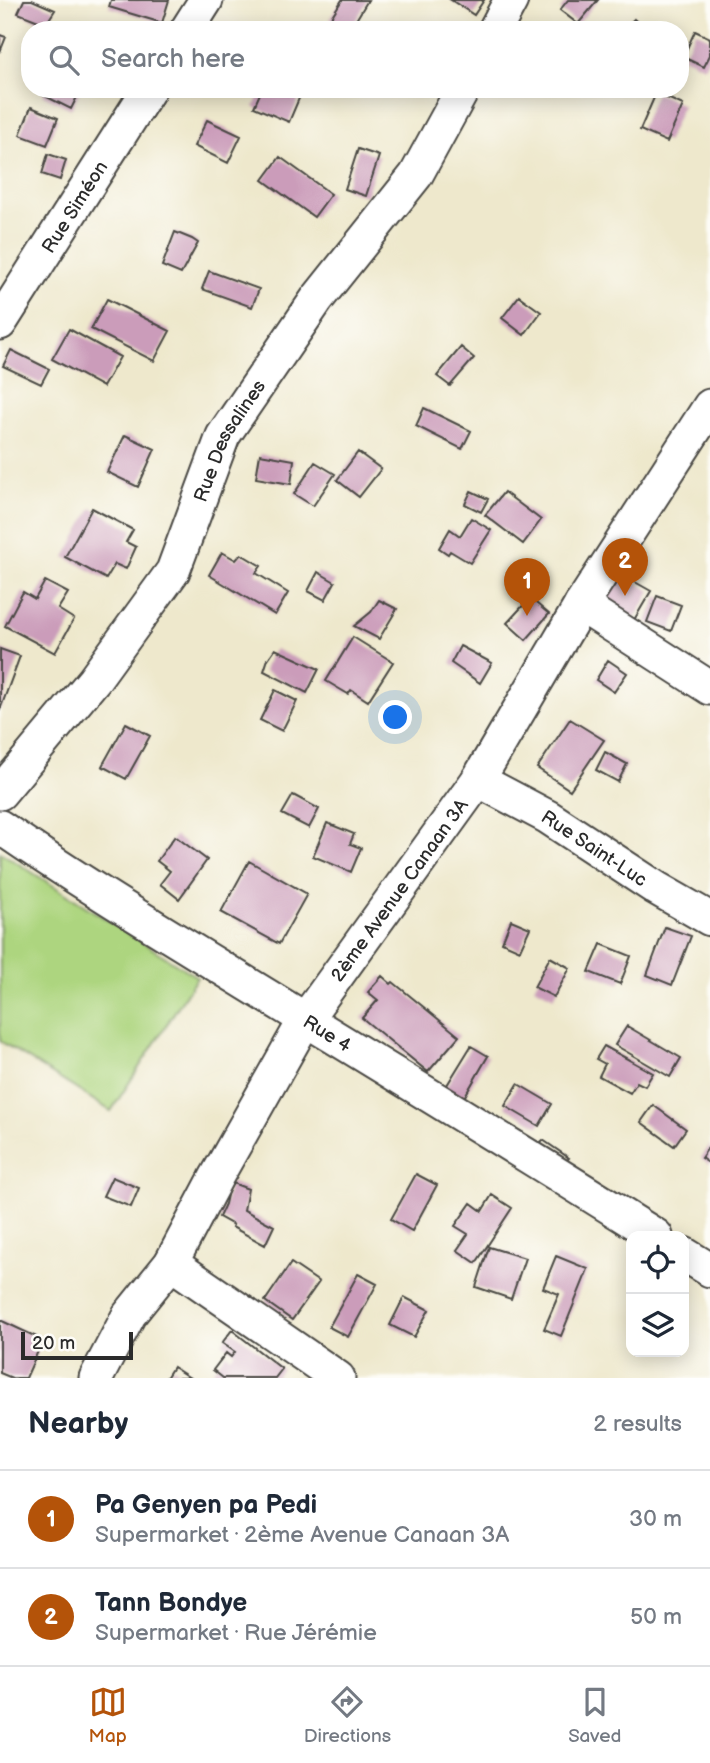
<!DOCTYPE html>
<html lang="en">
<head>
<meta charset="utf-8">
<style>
  :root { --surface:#fff; --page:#f6f6f7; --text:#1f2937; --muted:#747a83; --line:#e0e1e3; --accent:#b45309 }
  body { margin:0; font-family:"Balsamiq Sans",sans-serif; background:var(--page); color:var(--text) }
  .controls { position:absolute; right:21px; bottom:21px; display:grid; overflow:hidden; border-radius:14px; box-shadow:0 4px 18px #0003 }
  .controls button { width:63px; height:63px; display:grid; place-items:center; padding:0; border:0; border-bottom:2px solid var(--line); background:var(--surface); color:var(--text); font:35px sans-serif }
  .scale { position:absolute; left:21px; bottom:18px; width:112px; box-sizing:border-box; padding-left:7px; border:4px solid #2b2b2b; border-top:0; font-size:19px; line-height:24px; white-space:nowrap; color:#2b2b2b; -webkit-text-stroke:5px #fdfcf7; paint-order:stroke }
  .you { position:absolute; left:396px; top:718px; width:24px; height:24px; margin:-18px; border:5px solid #fff; border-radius:50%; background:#1a73e8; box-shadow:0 0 0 10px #1a73e833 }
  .badge { display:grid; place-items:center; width:46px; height:46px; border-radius:50%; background:var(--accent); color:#fff; font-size:23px; font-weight:700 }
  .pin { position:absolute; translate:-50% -58px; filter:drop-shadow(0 2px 4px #0008) }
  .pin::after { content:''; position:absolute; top:37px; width:24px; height:21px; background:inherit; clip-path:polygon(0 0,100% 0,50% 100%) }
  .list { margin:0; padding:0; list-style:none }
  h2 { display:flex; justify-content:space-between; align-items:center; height:91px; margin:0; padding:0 28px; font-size:30px }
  h2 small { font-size:23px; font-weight:400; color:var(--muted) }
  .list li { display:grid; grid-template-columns:46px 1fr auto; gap:21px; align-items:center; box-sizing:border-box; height:98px; padding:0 28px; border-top:2px solid var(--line) }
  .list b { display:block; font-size:26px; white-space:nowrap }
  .list p { margin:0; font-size:23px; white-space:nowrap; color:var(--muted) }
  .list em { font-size:23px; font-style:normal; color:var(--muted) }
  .icon { flex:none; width:38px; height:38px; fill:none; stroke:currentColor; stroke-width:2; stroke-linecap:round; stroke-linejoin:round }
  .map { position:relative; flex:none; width:710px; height:1378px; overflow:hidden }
  .search { position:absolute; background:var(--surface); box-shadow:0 4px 18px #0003; left:21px; right:21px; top:21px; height:77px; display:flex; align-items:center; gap:18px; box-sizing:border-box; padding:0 24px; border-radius:28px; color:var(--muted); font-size:26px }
  .sheet { height:287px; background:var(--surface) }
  nav { display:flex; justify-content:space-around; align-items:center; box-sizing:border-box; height:98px; border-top:2px solid var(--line); background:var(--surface); font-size:19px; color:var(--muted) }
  nav a { display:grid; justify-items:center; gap:4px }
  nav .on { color:var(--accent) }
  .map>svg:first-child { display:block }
  .green { fill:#add57f; stroke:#6c8055; stroke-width:2 }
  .building { fill:#cb9cba }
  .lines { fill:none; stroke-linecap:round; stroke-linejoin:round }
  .minor-casing { stroke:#484743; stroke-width:37 }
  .minor { stroke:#fff; stroke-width:33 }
  .labels { text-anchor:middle; stroke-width:7; stroke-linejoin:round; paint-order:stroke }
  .street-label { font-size:19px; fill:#2b2b2b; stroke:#fdfcf7 }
</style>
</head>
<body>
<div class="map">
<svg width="710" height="1378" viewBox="0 0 710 1378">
  <rect width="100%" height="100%" fill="#fdfcf7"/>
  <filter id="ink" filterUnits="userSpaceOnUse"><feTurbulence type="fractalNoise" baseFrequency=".0143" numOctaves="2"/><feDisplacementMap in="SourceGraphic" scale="14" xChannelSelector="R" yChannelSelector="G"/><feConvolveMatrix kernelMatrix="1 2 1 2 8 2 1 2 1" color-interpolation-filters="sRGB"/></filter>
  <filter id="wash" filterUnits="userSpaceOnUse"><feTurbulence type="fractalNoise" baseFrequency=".00686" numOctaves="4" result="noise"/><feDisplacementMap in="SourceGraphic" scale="28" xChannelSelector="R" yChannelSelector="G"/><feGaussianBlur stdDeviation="1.57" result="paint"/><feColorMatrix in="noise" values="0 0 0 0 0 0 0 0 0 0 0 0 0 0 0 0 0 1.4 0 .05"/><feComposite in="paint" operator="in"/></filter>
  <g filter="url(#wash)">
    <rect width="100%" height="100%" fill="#eee8cc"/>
    <path class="green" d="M0,852L197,977L111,1111L0,1041Z"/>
    <g id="blocks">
      <path class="building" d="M24,0H32L55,10L46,24L18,13Z
        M111,0H169L162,23L109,7Z
        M342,0H368L350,30L330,19Z
        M451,0H484L474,15Z
        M568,0H598L578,24L560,10Z
        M634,19L646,30H623Z
        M695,31L710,38V55L704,67L683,57Z
        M0,35L6,37L0,52Z
        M46,89H81L71,109L43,95Z
        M262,89H283L300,96L289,122L254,107Z
        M656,93L683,105L667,142L640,130Z
        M31,107L58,118L47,145L20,135Z
        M207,120L241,136L228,163L194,146Z
        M358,149L379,156L366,196L345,189Z
        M48,154L66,160L60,180L42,174Z
        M280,157L331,194L314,217L263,180Z
        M175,232L192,239L198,243L181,274L162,266Z
        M209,271L259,289L252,307L202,289Z
        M519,296L541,312L524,335L502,318Z
        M107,299L170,331L154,361L91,329Z
        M69,329L120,357L103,387L52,359Z
        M461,347L474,358L450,386L437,376Z
        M11,350L49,369L41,384L3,366Z
        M424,408L471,431L462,449L416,426Z
        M125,435L155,449L138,487L107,472Z
        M358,452L381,469L359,497L337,480Z
        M260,454L294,460L291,484L256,478Z
        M315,462L335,474L313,506L294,494Z
        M471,491L488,499L481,512L465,504Z
        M504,492L541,520L523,544L485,515Z
        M92,508L133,530L126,542L136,547L126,569L115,564L106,579L65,557Z
        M471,518L491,530L470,563L450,551L448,554L439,548L450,529L460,536Z
        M222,552L236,560L241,554L261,566L256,573L288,593L275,615L209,575Z
        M318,572L335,582L325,600L308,591Z
        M619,573L651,591L634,620L603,603Z
        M45,581L68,593L58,609L74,619L55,653L5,626L23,592L35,599Z
        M657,596L681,605L671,631L647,622Z
        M530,598L549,614L526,640L507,623Z
        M379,600L397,609L379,639L354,626L371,612Z
        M353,637L393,662L368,701L351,690L348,694L326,681Z
        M460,646L492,663L480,683L451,663Z
        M0,649L20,656L0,710Z
        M275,649L319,669L307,693L264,671L268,659Z
        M608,660L627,673L614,692L596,680Z
        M275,690L297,701L282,731L260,720Z
        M570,719L604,740L570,790L537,768Z
        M126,723L150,736L126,779L102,766Z
        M605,752L627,764L618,782L596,770Z
        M293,795L319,809L309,828L282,814Z
        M327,823L354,834L350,844L361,848L351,872L313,856Z
        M175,836L207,860L179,899L160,884L170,871L157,861Z
        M249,861L307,894L279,944L221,912Z
        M511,920L530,928L520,950L502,942Z
        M665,927L691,936L672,985L647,975Z
        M601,944L631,956L620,984L589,972Z
        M550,957L570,968L554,997L534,987Z
        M382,976L391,984L393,982L459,1036L428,1072L362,1018L378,1000L368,992Z
        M627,1026L681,1058L670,1077L615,1045Z
        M471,1046L488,1056L462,1101L444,1090Z
        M604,1046L653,1073L645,1086L637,1082L630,1093L599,1076L605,1064L596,1059Z
        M518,1084L552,1104L539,1126L505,1106Z
        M653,1105L686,1129L674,1146L641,1122Z
        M543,1140L569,1158L557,1171L531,1151Z
        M710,1145V1164L701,1158Z
        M416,1174L437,1185L412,1231L391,1219Z
        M112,1177L139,1188L131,1207L103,1196Z
        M230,1182L248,1189L244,1210L274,1226L265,1245L232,1227L233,1225L219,1217L225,1204Z
        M492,1195L512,1208L476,1263L457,1250L468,1234L455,1226L471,1203L482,1211Z
        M489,1247L525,1258L511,1299L476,1287Z
        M556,1256L588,1269L561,1336L544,1329L559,1294L543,1288Z
        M291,1263L319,1282L292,1320L265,1301Z
        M358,1274L377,1284L348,1337L329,1327Z
        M404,1297L429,1310L414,1337L390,1325Z
        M0,1320L43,1340L26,1378H12L0,1373Z
        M232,1330L282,1369L275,1378H223L213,1370L226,1353L231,1357L235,1352L222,1343Z
        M173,1367L190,1378H166Z"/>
    </g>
  </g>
  <g filter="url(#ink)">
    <use href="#blocks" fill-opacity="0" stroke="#484743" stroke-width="2"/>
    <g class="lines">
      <g class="minor-casing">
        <g id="minor">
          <path d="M187,30L206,0"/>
          <path d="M495,30L511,0"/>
          <path id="s1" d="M0,323L149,89"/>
          <path d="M581,605L710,688"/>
          <path id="s2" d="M478,780L548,817L656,888L710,919"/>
          <path id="s3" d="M0,793L94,680L173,571L223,436L317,299L416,175L463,89"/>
          <path id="s4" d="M0,827C80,882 163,932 246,983C383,1067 520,1150 656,1236"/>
          <path d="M684,1254L710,1270"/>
          <path d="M171,1263L338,1378"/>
          <path id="s5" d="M96,1378L129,1315L171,1263L217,1176L305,1020L478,780L581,605L710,406"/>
        </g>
      </g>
      <use href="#minor" class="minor"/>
    </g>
  </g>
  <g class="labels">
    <g class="street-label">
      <text dy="7" stroke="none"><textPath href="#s1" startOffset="138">Rue Siméon</textPath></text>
      <text dy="7" stroke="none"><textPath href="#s3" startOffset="424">Rue Dessalines</textPath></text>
      <text dy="7" stroke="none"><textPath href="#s2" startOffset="135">Rue Saint-Luc</textPath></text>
      <text dy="7" stroke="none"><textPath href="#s5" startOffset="576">2ème Avenue Canaan 3A</textPath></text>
      <text dy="7" stroke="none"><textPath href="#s4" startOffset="387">Rue 4</textPath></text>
    </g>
  </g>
</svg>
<div class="controls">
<button><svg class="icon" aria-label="locate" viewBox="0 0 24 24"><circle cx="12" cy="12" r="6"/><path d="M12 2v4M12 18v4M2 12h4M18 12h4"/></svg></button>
<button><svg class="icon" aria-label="layers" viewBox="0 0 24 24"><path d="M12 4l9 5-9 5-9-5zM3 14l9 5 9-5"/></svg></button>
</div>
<div class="scale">20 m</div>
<div class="you"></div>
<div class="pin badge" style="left:527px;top:616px">1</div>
<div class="pin badge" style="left:625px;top:596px">2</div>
<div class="search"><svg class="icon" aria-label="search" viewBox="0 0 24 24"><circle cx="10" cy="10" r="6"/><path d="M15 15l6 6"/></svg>Search here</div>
</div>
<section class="sheet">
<h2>Nearby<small>2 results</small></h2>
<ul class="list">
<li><span class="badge">1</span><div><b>Pa Genyen pa Pedi</b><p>Supermarket · 2ème Avenue Canaan 3A</p></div><em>30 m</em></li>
<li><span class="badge">2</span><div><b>Tann Bondye</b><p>Supermarket · Rue Jérémie</p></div><em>50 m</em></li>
</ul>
</section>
<nav>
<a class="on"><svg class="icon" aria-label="map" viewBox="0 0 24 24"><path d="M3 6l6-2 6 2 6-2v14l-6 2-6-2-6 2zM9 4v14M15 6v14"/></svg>Map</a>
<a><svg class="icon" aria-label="directions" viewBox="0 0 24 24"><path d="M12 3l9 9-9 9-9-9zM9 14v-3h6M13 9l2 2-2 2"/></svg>Directions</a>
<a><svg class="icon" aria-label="saved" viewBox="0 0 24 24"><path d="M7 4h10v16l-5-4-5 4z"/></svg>Saved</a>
</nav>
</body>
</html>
